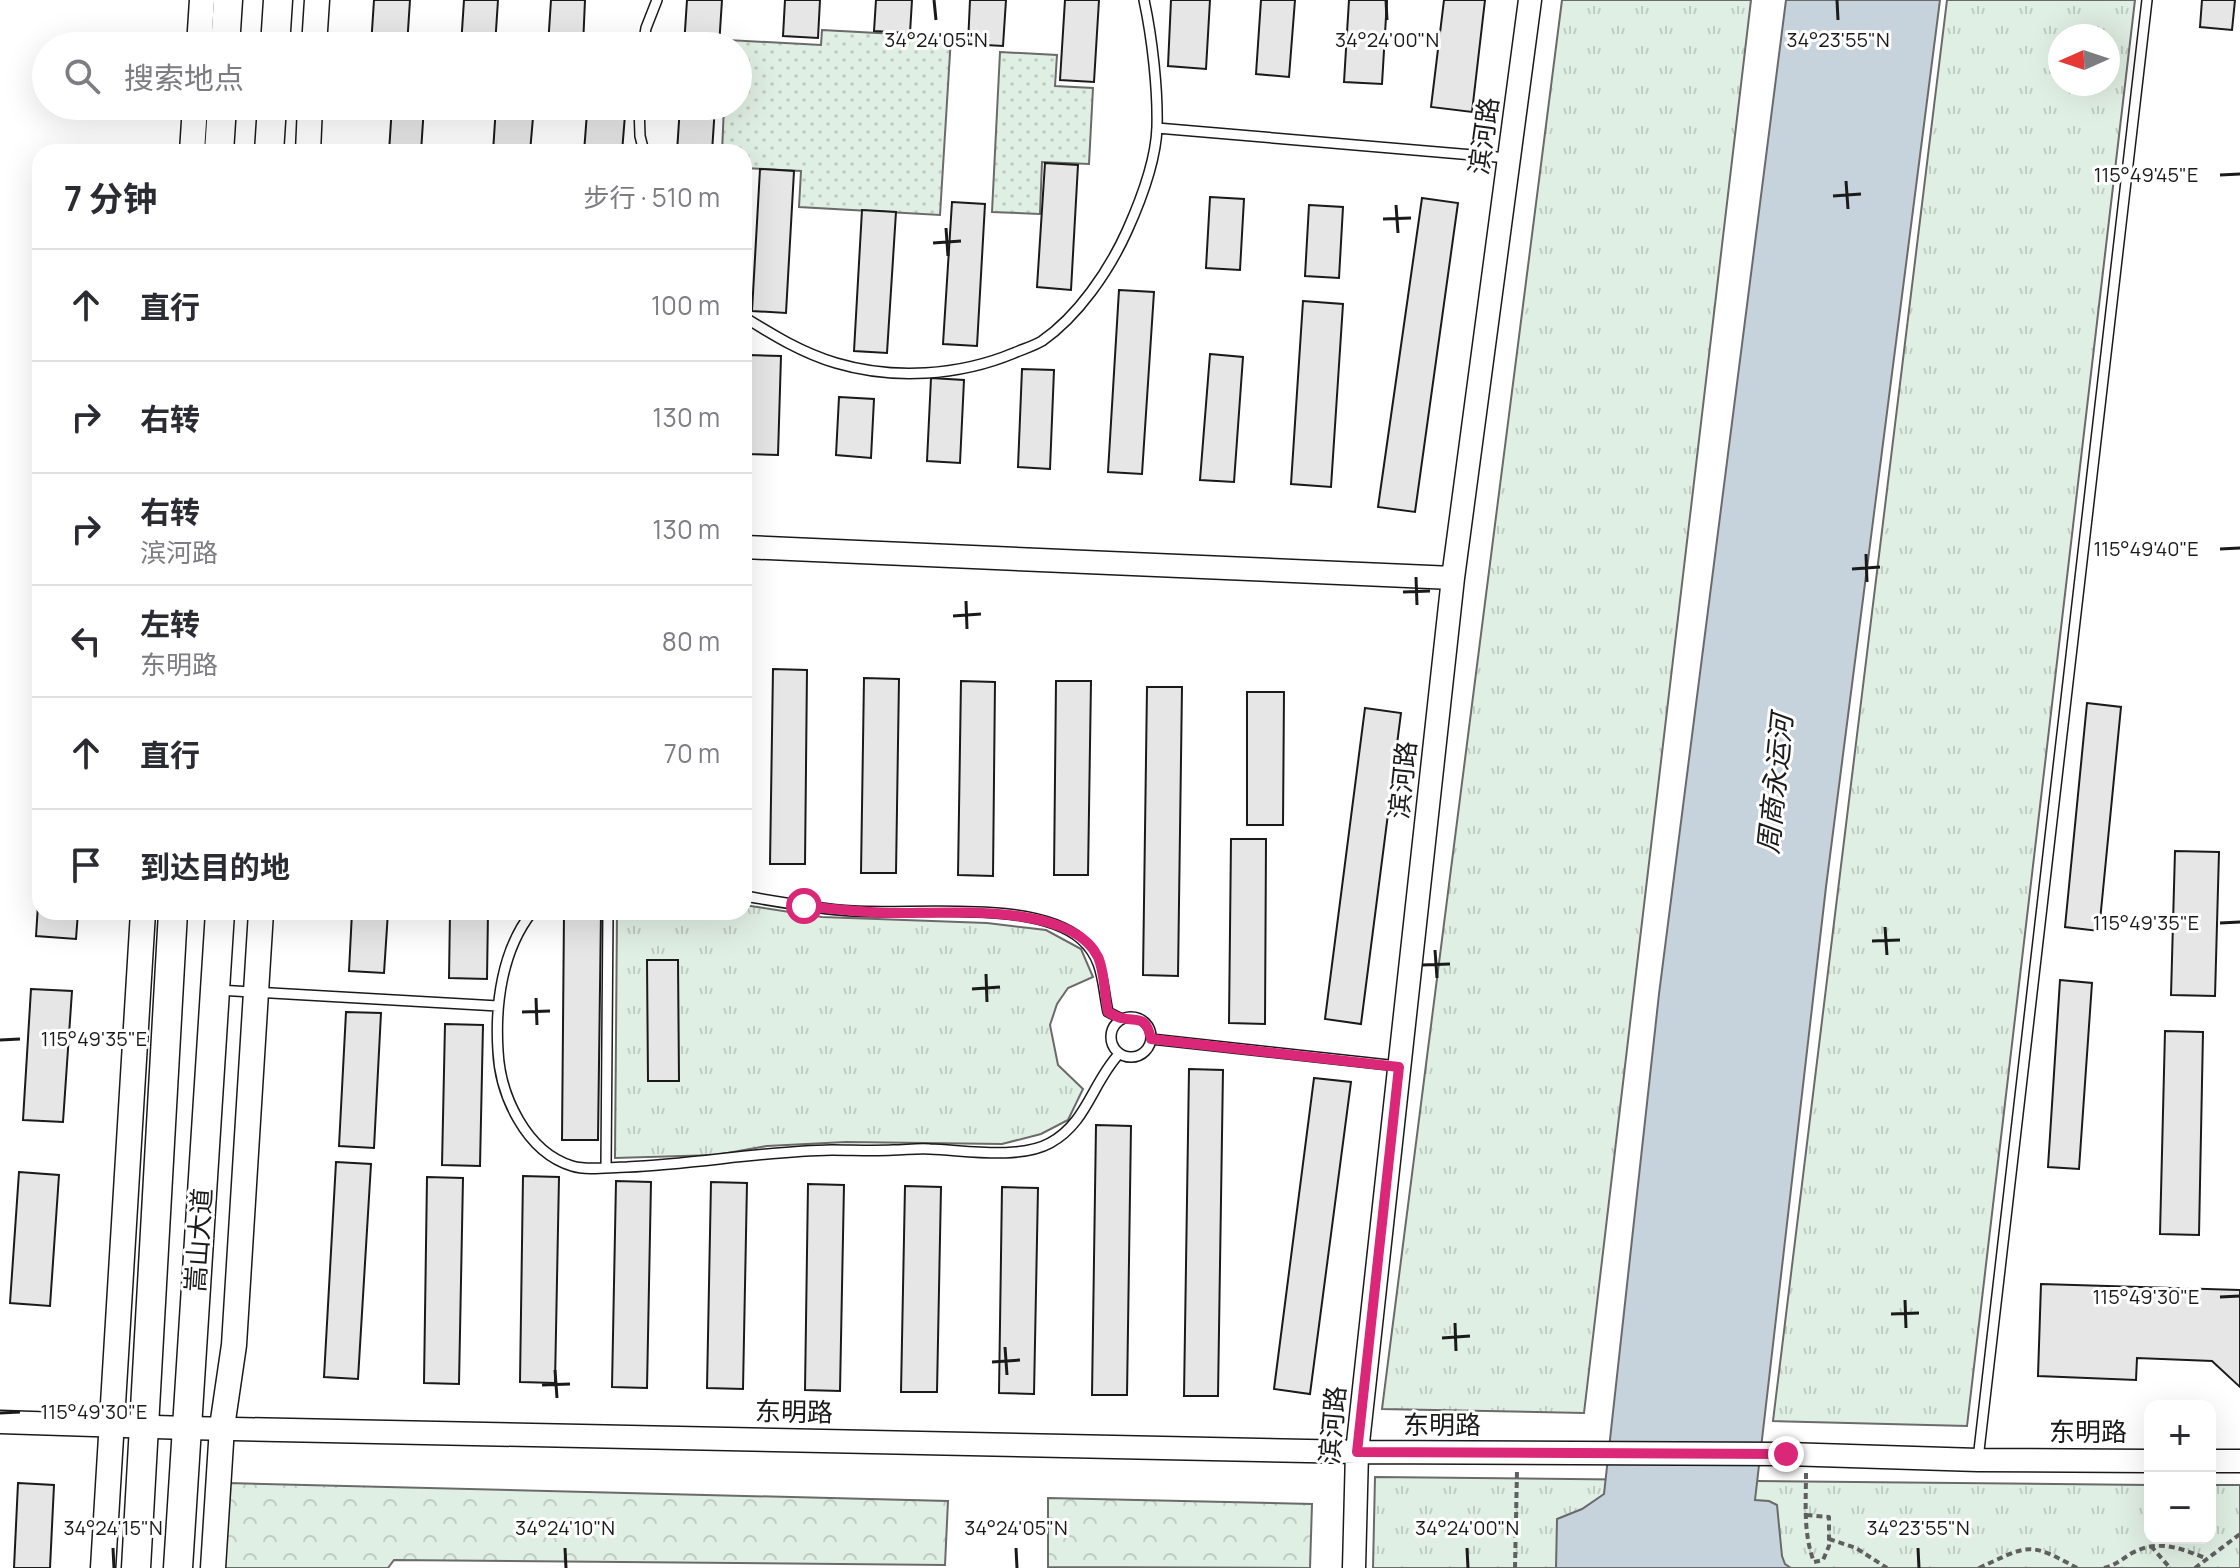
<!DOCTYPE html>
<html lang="zh">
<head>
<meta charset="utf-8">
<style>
  :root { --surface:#fff; --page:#f2f2f3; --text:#2b2b33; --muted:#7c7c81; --line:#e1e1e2 }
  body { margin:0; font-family:Manrope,"Noto Sans SC",sans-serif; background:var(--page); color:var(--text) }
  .controls { position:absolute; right:24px; bottom:24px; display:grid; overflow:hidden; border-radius:16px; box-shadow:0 8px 32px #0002 }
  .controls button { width:72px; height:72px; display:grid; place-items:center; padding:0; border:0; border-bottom:2px solid var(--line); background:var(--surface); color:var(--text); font:40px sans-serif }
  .compass { position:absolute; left:2048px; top:24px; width:72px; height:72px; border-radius:50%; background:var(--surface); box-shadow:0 8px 32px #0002; rotate:267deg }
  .stop { position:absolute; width:24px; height:24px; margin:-18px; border:6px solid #db2777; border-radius:50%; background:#fff }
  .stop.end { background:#db2777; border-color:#fff; box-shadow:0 2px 8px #0008 }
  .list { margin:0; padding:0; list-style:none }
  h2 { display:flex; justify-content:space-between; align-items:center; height:104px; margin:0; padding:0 32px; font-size:34px }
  h2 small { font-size:26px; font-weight:400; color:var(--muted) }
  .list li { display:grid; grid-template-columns:52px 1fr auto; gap:24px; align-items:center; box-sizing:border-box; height:112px; padding:0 32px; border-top:2px solid var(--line) }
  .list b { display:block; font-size:30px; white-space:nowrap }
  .list p { margin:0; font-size:26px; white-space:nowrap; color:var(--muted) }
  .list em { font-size:26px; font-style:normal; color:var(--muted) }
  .icon { flex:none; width:44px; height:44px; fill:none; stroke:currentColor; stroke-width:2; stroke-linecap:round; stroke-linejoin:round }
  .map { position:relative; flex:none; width:2240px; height:1568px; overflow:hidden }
  .search { position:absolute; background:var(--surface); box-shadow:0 8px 32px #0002; left:32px; top:32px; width:720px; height:88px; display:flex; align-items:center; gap:20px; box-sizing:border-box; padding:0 28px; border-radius:44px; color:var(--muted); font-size:30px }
  .panel { position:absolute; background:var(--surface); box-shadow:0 8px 32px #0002; left:32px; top:144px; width:720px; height:776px; border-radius:24px }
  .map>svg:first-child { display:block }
  .grass { fill:url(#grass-dots); stroke:#6a6a6a; stroke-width:2 }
  .forest { fill:url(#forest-crowns); stroke:#6a6a6a; stroke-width:2 }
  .park { fill:url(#park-tufts); stroke:#6a6a6a; stroke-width:2; fill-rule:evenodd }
  .water { fill:#c6d2dc; stroke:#6a6a6a; stroke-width:2 }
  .building { fill:#e6e6e6; stroke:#1a1a1a; stroke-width:2 }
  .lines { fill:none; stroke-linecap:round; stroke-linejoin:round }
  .service-casing { stroke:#1a1a1a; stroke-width:12 }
  .tertiary-casing { stroke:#1a1a1a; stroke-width:25 }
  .secondary-casing { stroke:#1a1a1a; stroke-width:27 }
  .primary-casing { stroke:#1a1a1a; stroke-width:31 }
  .path { stroke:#5f5f5f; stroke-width:4; stroke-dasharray:6 4; stroke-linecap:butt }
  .service { stroke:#fff; stroke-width:9 }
  .tertiary { stroke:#fff; stroke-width:22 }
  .secondary { stroke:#fff; stroke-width:24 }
  .primary { stroke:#fff; stroke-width:28 }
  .route { stroke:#db2777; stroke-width:10 }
  .ticks { fill:none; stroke:#1a1a1a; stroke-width:3 }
  .labels { text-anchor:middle; stroke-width:6; stroke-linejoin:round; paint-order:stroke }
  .street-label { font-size:26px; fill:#1a1a1a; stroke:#fff }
  .water-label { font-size:28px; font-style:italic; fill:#1a1a1a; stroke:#fff }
  .ticks-label { font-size:20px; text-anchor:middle; fill:#1a1a1a; stroke:#fff; stroke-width:6; stroke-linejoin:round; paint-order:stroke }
</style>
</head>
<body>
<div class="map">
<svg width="2240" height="1568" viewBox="0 0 2240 1568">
  <defs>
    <pattern id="grass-dots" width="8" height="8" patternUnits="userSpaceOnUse" patternTransform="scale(2)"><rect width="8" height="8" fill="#e0efe3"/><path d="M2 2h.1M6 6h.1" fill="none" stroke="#c0ccc2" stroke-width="1.8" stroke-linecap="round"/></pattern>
    <pattern id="forest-crowns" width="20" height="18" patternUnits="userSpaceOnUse" patternTransform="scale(2)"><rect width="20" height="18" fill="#e0efe3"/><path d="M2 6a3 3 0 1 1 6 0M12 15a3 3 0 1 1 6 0" fill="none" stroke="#c0ccc2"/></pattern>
    <pattern id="park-tufts" width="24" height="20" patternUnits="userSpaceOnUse" patternTransform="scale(2)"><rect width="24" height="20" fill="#e0efe3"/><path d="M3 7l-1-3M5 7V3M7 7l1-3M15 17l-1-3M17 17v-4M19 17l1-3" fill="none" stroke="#c0ccc2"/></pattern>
  </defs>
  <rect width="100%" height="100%" fill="#fff"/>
  <path class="grass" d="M822,30L951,37L940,215L799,207L801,171L744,168V152H722L724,106H738V46H728V40L821,45Z
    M1000,52L1057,55L1055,86L1093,88L1089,164L1042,162L1040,214L992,212Z"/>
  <path class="forest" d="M228,1483L948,1501L945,1565L394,1560L388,1568H223Z
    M1048,1498L1312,1504L1310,1568L1048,1567Z"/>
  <path class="park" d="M1562,0H1751L1584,1413L1382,1409Z
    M1947,0H2135L1967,1426L1773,1421ZM2108,36V84H2060V36Z
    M744,905L822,917L987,923L1046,930L1081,949L1093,977L1068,988L1057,1004L1050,1025L1058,1065L1083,1089L1068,1120L1041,1134L1002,1144L846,1142L767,1146L716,1155L615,1158L617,912H744Z
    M1375,1477L2150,1485V1538H2210V1485H2240V1568H1373Z"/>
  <path class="water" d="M1786,0H1940L1826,887L1755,1500L1769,1501L1777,1505L1782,1556L1785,1564L1791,1568H1556L1557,1519L1582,1509L1604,1494L1659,994Z"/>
  <path class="building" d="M374,0H410L407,46H371Z
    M464,0H498L495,46H461Z
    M551,0H585L583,46H548Z
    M687,0H722L719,46H684Z
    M785,0H820L818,38L783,36Z
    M876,0H912L910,33L874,31Z
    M970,0H1006L1003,46L968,44Z
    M1065,0H1099L1094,82L1060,80Z
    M1171,0H1210L1206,69L1168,66Z
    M1261,0H1295L1289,77L1256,74Z
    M1349,0H1387L1382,84L1344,82Z
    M1444,0H1485L1472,112L1431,107Z
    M2202,0H2235L2232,30L2200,27Z
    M392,106H424L421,152H389Z
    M496,106H534L530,152H493Z
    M680,106H715L712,152H677Z
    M587,113L625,115L622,152H584Z
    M1045,163L1078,165L1071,290L1037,287Z
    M760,169L794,171L786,313L752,311Z
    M1210,197L1244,199L1240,270L1206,268Z
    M1422,198L1458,203L1415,512L1378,507Z
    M952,202L985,204L977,346L943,344Z
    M1309,205L1343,207L1339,278L1305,276Z
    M862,210L896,212L887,353L854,351Z
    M1119,290L1154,292L1142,474L1108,472Z
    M1303,301L1343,304L1331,487L1291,484Z
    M1210,354L1243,357L1234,482L1200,480Z
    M749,355L781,356L778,455L745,454Z
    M1022,369L1054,370L1050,469L1018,467Z
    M931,378L964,380L960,463L927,461Z
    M839,397L874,399L871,458L836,455Z
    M773,669L807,670L805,864H770Z
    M864,678L899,679L896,873H861Z
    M961,681L995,682L993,876L958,875Z
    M1056,681H1091L1088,875H1054Z
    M1147,687H1182L1178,976L1143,975Z
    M1247,692H1284L1283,825H1247Z
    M2087,703L2121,707L2099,931L2065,927Z
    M1365,708L1401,713L1361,1024L1325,1019Z
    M1231,839H1266L1265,1024L1229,1023Z
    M2175,851L2219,852L2215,996L2171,995Z
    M40,874V912H78L76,939L36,936Z
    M352,912H388L384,973L349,971Z
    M450,912H488L487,979L449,978Z
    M564,912H601L598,1140H562Z
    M647,960H678L679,1081H648Z
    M2060,980L2092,983L2079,1169L2048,1167Z
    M31,989L72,991L63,1122L23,1120Z
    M346,1012L381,1013L374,1148L339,1146Z
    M445,1024L483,1025L480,1166L442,1165Z
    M2165,1031L2203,1032L2199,1235L2160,1234Z
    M1189,1069L1223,1070L1218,1396H1184Z
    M1314,1078L1351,1082L1310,1394L1274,1389Z
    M1096,1125L1131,1126L1127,1395H1092Z
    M336,1162L371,1164L358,1379L324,1377Z
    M19,1172L59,1175L50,1306L10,1303Z
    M523,1176L559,1177L555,1383L520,1382Z
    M427,1177L463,1178L459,1384L424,1383Z
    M616,1181L651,1182L647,1388L612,1387Z
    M711,1182L747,1183L743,1389L707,1388Z
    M808,1184L844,1185L840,1391L805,1390Z
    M905,1186L941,1187L937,1392H901Z
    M1002,1187L1038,1188L1034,1394L999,1393Z
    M2041,1284L2240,1290V1387L2212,1361L2137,1358L2136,1380L2038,1376Z
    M18,1483L54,1485L50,1568H14Z"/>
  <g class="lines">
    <g class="service-casing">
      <path id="service" d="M643,46L646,28L657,0
        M639,106L640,136L644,152
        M1157,128L1508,158
        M744,317C773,335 802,353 836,363C893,380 959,376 1014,353C1023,349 1034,346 1042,341C1078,316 1109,271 1127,231C1141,200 1156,162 1157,127C1158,89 1152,37 1144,0
        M744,896C780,902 817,909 853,911C914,915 1034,899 1081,939C1104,959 1102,984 1108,1012L1122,1019
        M532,912C502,950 495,1004 498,1051C500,1095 526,1152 572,1166C588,1171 610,1167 627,1167C696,1164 764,1151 832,1150C853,1150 873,1151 893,1150C905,1150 917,1148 930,1149C964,1150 1019,1160 1050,1143C1087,1123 1092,1083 1119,1054
        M218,990L498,1006
        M1111 1037a20 20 0 1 1 40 0a20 20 0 1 1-40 0Z
        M1151,1039L1398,1066
        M606,1167L608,912
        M1978,1459L2147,0"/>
    </g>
    <g class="tertiary-casing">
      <path id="tertiary" d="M744,547L1453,578
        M0,1422L187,1428L1357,1452L1786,1454L1978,1460L2150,1461
        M2210,1461H2240
        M1354,1568L1357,1452L1453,578L1530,0"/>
    </g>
    <g class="secondary-casing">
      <path id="secondary" d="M199,46L202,0
        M314,46L317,0
        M192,152L195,106
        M308,152L310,106
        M103,1568L143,912
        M213,1568L222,1427L234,1345L261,912"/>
    </g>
    <g class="primary-casing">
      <path id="primary" d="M225,46L228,0
        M275,46L278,0
        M219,152L222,106
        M269,152L272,106
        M136,1568L173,912
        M178,1568L220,912"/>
    </g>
    <path class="path" d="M1806,1473C1806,1503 1803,1533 1814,1562L1823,1560L1829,1546V1517L1806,1515
      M1829,1539L1856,1548L1887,1568
      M2151,1546L2170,1568
      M1515,1568L1517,1470
      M1979,1568C2029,1545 2028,1541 2077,1568
      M2104,1568C2116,1565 2122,1559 2132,1553C2158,1539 2180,1548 2205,1558
      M2195,1568L2240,1534"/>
    <use href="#service" class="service"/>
    <use href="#tertiary" class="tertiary"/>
    <use href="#secondary" class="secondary"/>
    <use href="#primary" class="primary"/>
  </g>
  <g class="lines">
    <path class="route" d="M804,906C833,909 861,912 890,913C941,914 1071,901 1098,957C1105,972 1104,995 1108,1012C1112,1014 1116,1017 1121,1018C1138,1022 1146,1014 1151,1039L1399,1067L1357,1452L1786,1454"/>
  </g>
  <path class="ticks" d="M934,0L936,20M1386,0L1387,20M1837,0L1838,20M2220,175L2240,174M1846,181L1848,209M1833,196L1861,194M1396,205L1398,233M1383,219L1411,218M946,228L948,256M933,243L961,241M2220,549L2240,548M1866,554L1867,582M1852,569L1880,567M1416,577L1417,605M1403,592L1430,591M966,601L967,629M953,616L981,614M2220,923L2240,922M1885,927L1887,955M1872,941L1900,940M1435,950L1437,978M1422,965L1450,964M986,974L987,1002M972,989L1000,987M536,998L537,1025M522,1012L550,1011M0,1040L20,1039M2220,1297L2240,1296M1905,1300L1906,1328M1891,1314L1919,1313M1455,1323L1456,1351M1442,1338L1470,1336M1005,1347L1007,1375M992,1362L1020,1360M555,1370L557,1398M542,1385L570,1384M0,1413L20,1412M113,1548L114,1568M565,1548L566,1568M1016,1548L1017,1568M1467,1548L1468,1568M1918,1548L1919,1568"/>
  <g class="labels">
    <g class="street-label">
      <text transform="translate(1484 136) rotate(-82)" y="9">滨河路</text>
      <text transform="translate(1403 780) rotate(-84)" y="9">滨河路</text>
      <text transform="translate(199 1240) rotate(-86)" y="9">嵩山大道</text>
      <text transform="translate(794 1412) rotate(1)" y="9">东明路</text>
      <text transform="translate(1333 1425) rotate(-85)" y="9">滨河路</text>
      <text x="1442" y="1434">东明路</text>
      <text x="2088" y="1441">东明路</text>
    </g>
    <g class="water-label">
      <text transform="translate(1775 784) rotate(-84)" y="10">周商永运河</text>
    </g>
  </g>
  <g class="ticks-label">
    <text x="936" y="47">34°24'05"N</text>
    <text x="1387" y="47">34°24'00"N</text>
    <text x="1838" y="47">34°23'55"N</text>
    <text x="2146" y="182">115°49'45"E</text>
    <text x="2146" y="556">115°49'40"E</text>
    <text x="2146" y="930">115°49'35"E</text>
    <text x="94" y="1046">115°49'35"E</text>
    <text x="2146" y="1304">115°49'30"E</text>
    <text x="94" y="1419">115°49'30"E</text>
    <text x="113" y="1535">34°24'15"N</text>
    <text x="565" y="1535">34°24'10"N</text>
    <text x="1016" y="1535">34°24'05"N</text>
    <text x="1467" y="1535">34°24'00"N</text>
    <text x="1918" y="1535">34°23'55"N</text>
  </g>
</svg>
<div class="controls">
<button>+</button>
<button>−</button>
</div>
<svg class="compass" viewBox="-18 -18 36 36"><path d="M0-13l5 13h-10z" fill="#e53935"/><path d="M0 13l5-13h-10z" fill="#7c7c81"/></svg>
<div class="stop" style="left:804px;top:906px"></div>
<div class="stop end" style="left:1786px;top:1454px"></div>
<div class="search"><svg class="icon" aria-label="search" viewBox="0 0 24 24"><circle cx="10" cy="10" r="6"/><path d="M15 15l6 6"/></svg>搜索地点</div>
<section class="panel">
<h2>7 分钟<small>步行 · 510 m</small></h2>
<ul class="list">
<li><svg class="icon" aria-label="ahead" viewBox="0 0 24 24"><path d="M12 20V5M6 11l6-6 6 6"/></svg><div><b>直行</b></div><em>100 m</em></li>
<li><svg class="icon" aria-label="right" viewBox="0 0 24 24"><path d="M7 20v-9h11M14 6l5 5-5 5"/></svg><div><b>右转</b></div><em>130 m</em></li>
<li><svg class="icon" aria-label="right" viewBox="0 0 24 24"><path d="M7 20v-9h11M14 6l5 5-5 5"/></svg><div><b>右转</b><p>滨河路</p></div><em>130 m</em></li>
<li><svg class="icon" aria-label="left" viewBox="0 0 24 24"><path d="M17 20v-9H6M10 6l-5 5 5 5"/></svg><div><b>左转</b><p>东明路</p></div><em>80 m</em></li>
<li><svg class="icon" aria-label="ahead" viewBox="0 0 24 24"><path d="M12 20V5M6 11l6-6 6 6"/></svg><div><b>直行</b></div><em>70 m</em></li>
<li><svg class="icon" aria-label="arrive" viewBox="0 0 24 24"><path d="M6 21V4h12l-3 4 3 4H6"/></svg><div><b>到达目的地</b></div></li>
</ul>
</section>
</div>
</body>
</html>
